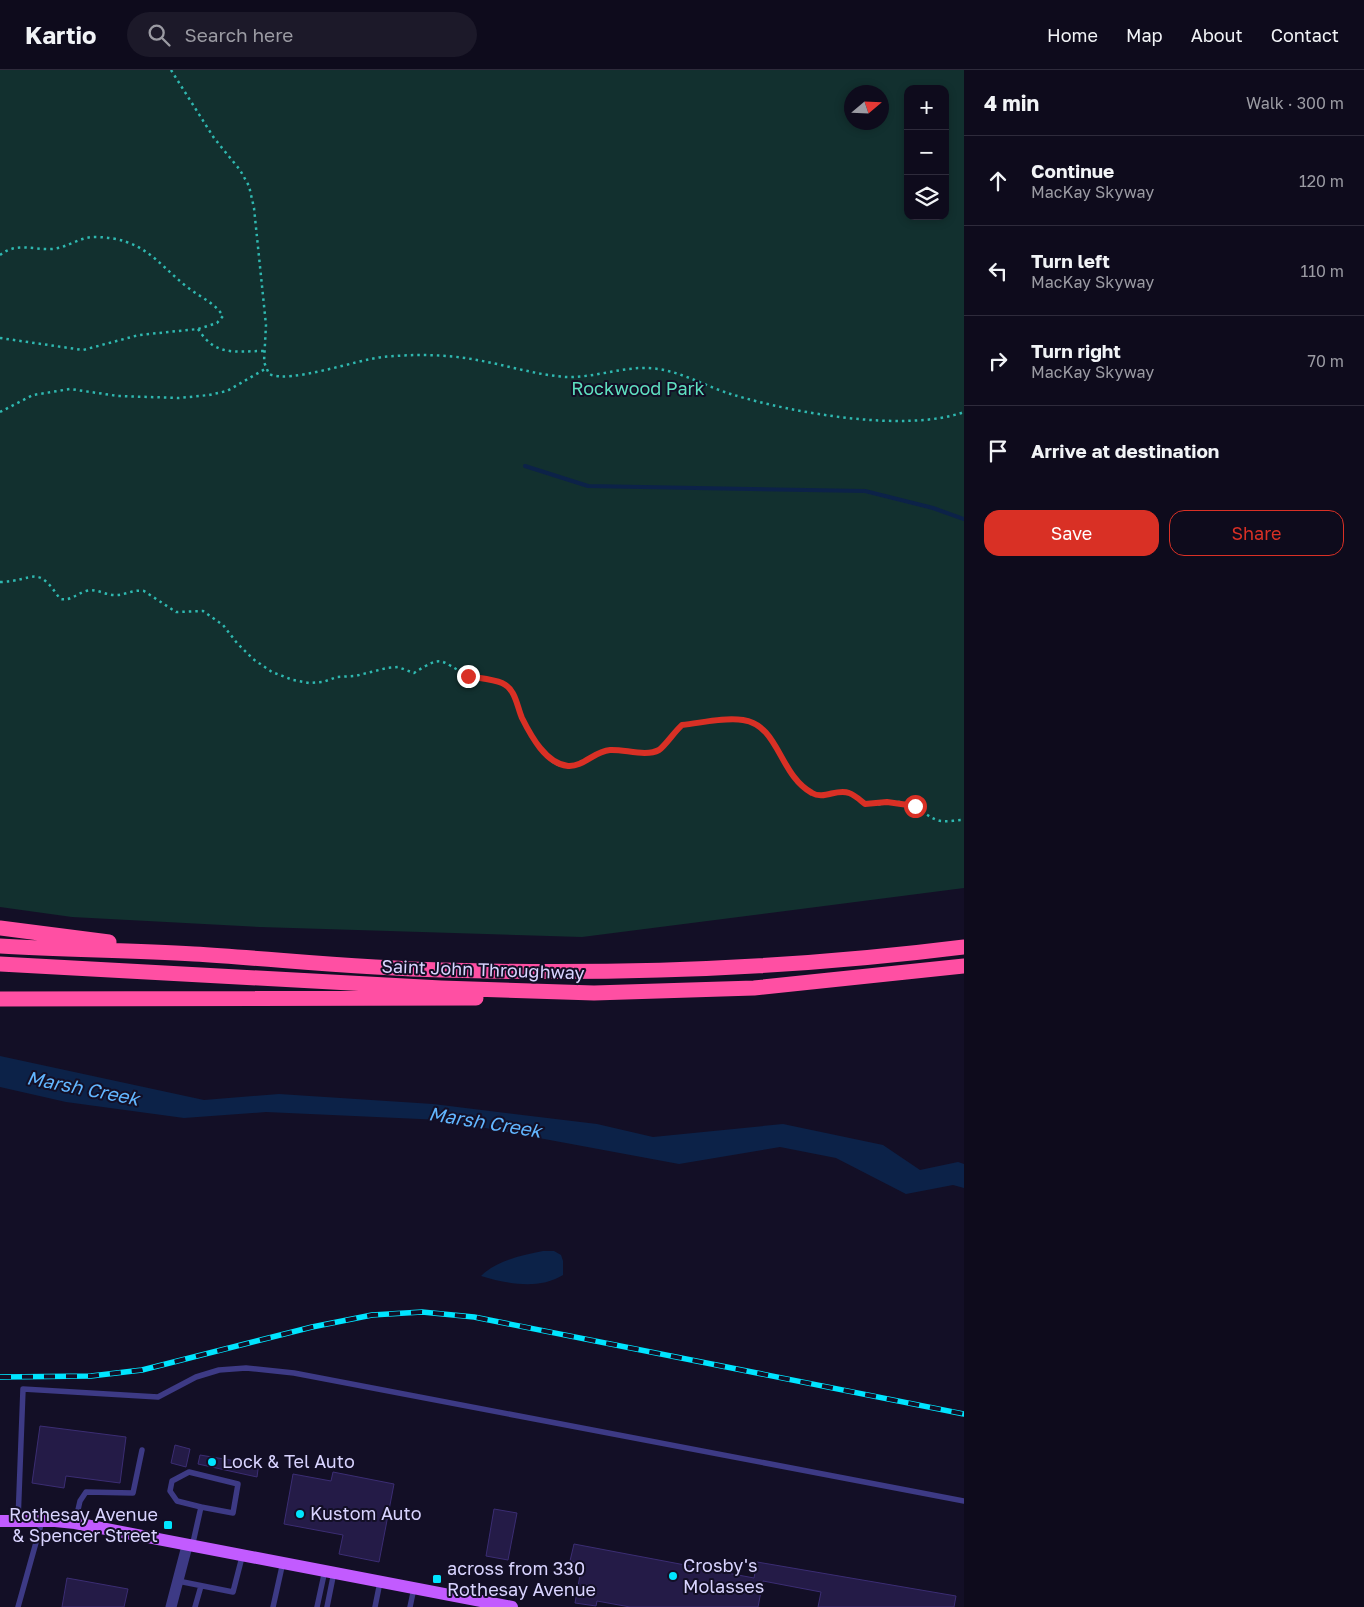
<!DOCTYPE html>
<html lang="en">
<head>
<meta charset="utf-8">
<style>
  :root { --surface:#0e0b1c; --page:#1c1929; --text:#f1f3f6; --muted:#9b9ba3; --line:#2e2b3b; --accent:#d93025 }
  body { margin:0; font-family:"Golos Text",sans-serif; background:var(--page); color:var(--text) }
  .controls { position:absolute; right:15px; top:15px; display:grid; overflow:hidden; border-radius:10px; box-shadow:0 2px 8px #0003 }
  .controls button { width:45px; height:45px; display:grid; place-items:center; padding:0; border:0; border-bottom:1px solid var(--line); background:var(--surface); color:var(--text); font:25px sans-serif }
  .compass { position:absolute; left:844px; top:15px; width:45px; height:45px; border-radius:50%; background:var(--surface); box-shadow:0 2px 8px #0003; rotate:71deg }
  .stop { position:absolute; width:15px; height:15px; margin:-11px; border:4px solid #d93025; border-radius:50%; background:#fff }
  .stop.end { background:#d93025; border-color:#fff; box-shadow:0 1px 5px #0008 }
  .list { margin:0; padding:0; list-style:none }
  h2 { display:flex; justify-content:space-between; align-items:center; height:65px; margin:0; padding:0 20px; font-size:21px }
  h2 small { font-size:16px; font-weight:400; color:var(--muted) }
  .list li { display:grid; grid-template-columns:32px 1fr auto; gap:15px; align-items:center; box-sizing:border-box; height:90px; padding:0 20px; border-top:1px solid var(--line) }
  .list b { display:block; font-size:19px; white-space:nowrap }
  .list p { margin:0; font-size:16px; white-space:nowrap; color:var(--muted) }
  .list em { font-size:16px; font-style:normal; color:var(--muted) }
  .actions { display:flex; gap:10px; padding:15px 20px }
  .actions a { flex:1; padding:11px 0; border:1px solid var(--accent); border-radius:15px; text-align:center; font-size:18px; color:var(--accent) }
  .actions .main { background:var(--accent); color:#fff }
  .icon { flex:none; width:28px; height:28px; fill:none; stroke:currentColor; stroke-width:2; stroke-linecap:round; stroke-linejoin:round }
  .map { position:relative; flex:none; width:964px; height:1537px; overflow:hidden }
  header { display:flex; align-items:center; gap:30px; box-sizing:border-box; height:70px; padding:0 25px; background:var(--surface); border-bottom:1px solid var(--line) }
  header strong { font-size:24px }
  nav { display:flex; gap:28px; margin-inline-start:auto; font-size:18px }
  .search { width:350px; height:45px; background:var(--page); display:flex; align-items:center; gap:12px; box-sizing:border-box; padding:0 18px; border-radius:28px; color:var(--muted); font-size:19px }
  main { display:flex }
  aside { flex:1; background:var(--surface) }
  .map>svg:first-child { display:block }
  .green { fill:#12302f; fill-rule:evenodd }
  .water { fill:#0c2248 }
  .lines { fill:none; stroke-linecap:round; stroke-linejoin:round }
  .stream { stroke:#0c2248; stroke-width:4 }
  .building { fill:#241b47; stroke:#3b2d73 }
  .path { stroke:#2fb8b0; stroke-width:2.5; stroke-dasharray:2.5 4; stroke-linecap:butt }
  .service { stroke:#3d3a85; stroke-width:5.5 }
  .minor { stroke:#3d3a85; stroke-width:11 }
  .primary { stroke:#c25bff; stroke-width:12 }
  .motorway { stroke:#ff4fa3; stroke-width:15 }
  .rail-casing { stroke:#00e5ff; stroke-width:5.5 }
  .rail { stroke:#130f26; stroke-width:4; stroke-dasharray:11; stroke-linecap:butt }
  .route { stroke:#d93025; stroke-width:6 }
  .poi-dot { fill:#00e5ff; stroke:#130f26; stroke-width:2 }
  .labels { text-anchor:middle; stroke-width:4; stroke-linejoin:round; paint-order:stroke }
  .park-label { font-size:18px; fill:#5fe0c0; stroke:#130f26 }
  .street-label { font-size:18px; fill:#d9d4ff; stroke:#130f26 }
  .poi-label { font-size:18px; fill:#d9d4ff; stroke:#130f26; text-anchor:start }
  .water-label { font-size:19px; font-style:italic; fill:#62b6ff; stroke:#130f26 }
</style>
</head>
<body>
<header>
<strong>Kartio</strong>
<div class="search"><svg class="icon" aria-label="search" viewBox="0 0 24 24"><circle cx="10" cy="10" r="6"/><path d="M15 15l6 6"/></svg>Search here</div>
<nav><a>Home</a><a>Map</a><a>About</a><a>Contact</a></nav>
</header>
<main>
<div class="map">
<svg width="964" height="1537" viewBox="0 0 964 1537">
  <rect width="100%" height="100%" fill="#130f26"/>
  <path class="green" d="M0,0H964V818L582,867L260,857L72,847L0,837ZM908,19H945V146H908ZM852,22H882V52H852Z"/>
  <path class="water" d="M0,986L204,1030L279,1024L433,1034L597,1054L653,1067L783,1054L883,1075L920,1100L958,1092L964,1094V1118L953,1115L906,1124L836,1088L780,1077L679,1094L442,1050L266,1042L184,1048L66,1032L0,1017Z
    M543,1181H554L561,1185L563,1191V1205C539,1220 507,1214 481,1206C496,1191 522,1185 543,1181Z"/>
  <g class="lines">
    <path class="stream" d="M525,396L588,416L865,421L933,438L964,449"/>
  </g>
  <path class="building" d="M40,1356L126,1367L120,1413L66,1406L64,1418L32,1413Z
    M175,1375L190,1379L186,1397L171,1393Z
    M200,1385L236,1391L237,1388L259,1392L257,1407L198,1394Z
    M333,1402L394,1414L379,1492L339,1484L343,1465L284,1454L293,1404L331,1411Z
    M494,1439L517,1443L508,1490L486,1486Z
    M574,1474L754,1508L757,1492L956,1526L954,1537H818L821,1522L763,1511L758,1537H630L597,1531L596,1536L575,1533L582,1494L570,1491Z
    M67,1508L128,1519L124,1537H62Z"/>
  <g class="lines">
    <path class="path" d="M171,0L214,68L240,100L249,116L254,138L266,255L264,292L269,304C291,314 355,290 383,287C413,284 446,284 477,290C506,295 536,305 566,307C593,308 621,297 648,298C678,299 706,317 734,325C793,343 906,363 964,342
      M0,185C16,172 33,180 52,179C67,178 81,166 96,167C143,168 155,191 187,217C200,227 215,233 223,246L217,253L198,259L139,265L83,280L0,268
      M198,259C216,287 234,281 264,281
      M0,342L33,325L70,319L118,326L179,328L209,325L227,321L265,299
      M0,512C35,511 36,493 60,529C71,531 76,524 86,521C95,518 103,524 113,525C124,526 133,519 144,521L176,542L203,541L223,555L237,573L253,589L272,602L293,610L309,613L323,612L337,607L355,606L387,598L398,597L414,603C445,583 439,592 468,605C479,610 495,608 504,615C516,624 516,636 522,648C529,662 541,686 556,694C575,704 592,681 609,680C624,678 646,687 659,680C665,676 675,661 682,655C701,653 723,647 742,650C782,654 778,710 813,724C825,728 836,719 847,722C854,724 859,732 866,734C876,737 889,731 900,732C919,735 928,749 941,751C948,752 957,750 964,750"/>
    <path class="service" d="M18,1451L23,1319L158,1327L196,1307L219,1300L246,1298L294,1303L964,1431
      M75,1453L80,1431L86,1422L133,1423L142,1380
      M192,1477L201,1437L233,1443L238,1414L189,1402L172,1411L170,1421L177,1431L201,1437
      M178,1511L233,1522L242,1487
      M18,1537L42,1451
      M195,1537L201,1516
      M273,1537L283,1492
      M317,1537L325,1500
      M327,1537L334,1502
      M375,1537L380,1512
      M410,1537L414,1518"/>
    <path class="minor" d="M171,1537L187,1476"/>
    <path class="primary" d="M0,1451H55L75,1453L512,1537"/>
    <path class="motorway" d="M0,858L109,872
      M0,876C65,880 129,880 194,884C276,889 359,898 441,900C616,905 790,899 964,877
      M0,894L441,918L594,923L754,918L964,896
      M0,929L476,928"/>
    <g class="rail-casing">
      <path id="rail" d="M0,1307L91,1306L142,1300L312,1257L372,1245L422,1242L474,1247L964,1344"/>
    </g>
    <use href="#rail" class="rail"/>
  </g>
  <g class="lines">
    <path class="route" d="M468,606C478,608 493,609 502,613C516,619 517,637 522,648C531,666 546,694 568,696C584,697 594,681 610,680C624,679 646,687 659,680C665,676 675,661 682,655C701,653 724,647 743,650C779,655 779,705 812,723C824,730 837,718 849,723C855,725 860,730 865,734L887,732L915,736"/>
  </g>
  <g class="poi-dot">
    <circle cx="212" cy="1392" r="5"/>
    <circle cx="300" cy="1444" r="5"/>
    <rect x="163" y="1450" width="10" height="10" rx="2.5"/>
    <circle cx="673" cy="1506" r="5"/>
    <rect x="432" y="1504" width="10" height="10" rx="2.5"/>
  </g>
  <g class="labels">
    <g class="park-label">
      <text x="638" y="325">Rockwood Park</text>
    </g>
    <g class="street-label">
      <text transform="translate(483 900) rotate(2)" y="6">Saint John Throughway</text>
    </g>
    <g class="poi-label">
      <text x="222" y="1398">Lock &amp; Tel Auto</text>
      <text x="310" y="1450">Kustom Auto</text>
      <text x="158" y="1451" text-anchor="end">Rothesay Avenue<tspan x="158" dy="21">&amp; Spencer Street</tspan></text>
      <text x="683" y="1502">Crosby's<tspan x="683" dy="21">Molasses</tspan></text>
      <text x="447" y="1505">across from 330<tspan x="447" dy="21">Rothesay Avenue</tspan></text>
    </g>
    <g class="water-label">
      <text transform="translate(83 1018) rotate(11)" y="7">Marsh Creek</text>
      <text transform="translate(485 1052) rotate(9)" y="7">Marsh Creek</text>
    </g>
  </g>
</svg>
<div class="controls">
<button>+</button>
<button>−</button>
<button><svg class="icon" aria-label="layers" viewBox="0 0 24 24"><path d="M12 4l9 5-9 5-9-5zM3 14l9 5 9-5"/></svg></button>
</div>
<svg class="compass" viewBox="-18 -18 36 36"><path d="M0-13l5 13h-10z" fill="#e53935"/><path d="M0 13l5-13h-10z" fill="#9b9ba3"/></svg>
<div class="stop" style="left:915px;top:736px"></div>
<div class="stop end" style="left:468px;top:606px"></div>
</div>
<aside>
<h2>4 min<small>Walk · 300 m</small></h2>
<ul class="list">
<li><svg class="icon" aria-label="ahead" viewBox="0 0 24 24"><path d="M12 20V5M6 11l6-6 6 6"/></svg><div><b>Continue</b><p>MacKay Skyway</p></div><em>120 m</em></li>
<li><svg class="icon" aria-label="left" viewBox="0 0 24 24"><path d="M17 20v-9H6M10 6l-5 5 5 5"/></svg><div><b>Turn left</b><p>MacKay Skyway</p></div><em>110 m</em></li>
<li><svg class="icon" aria-label="right" viewBox="0 0 24 24"><path d="M7 20v-9h11M14 6l5 5-5 5"/></svg><div><b>Turn right</b><p>MacKay Skyway</p></div><em>70 m</em></li>
<li><svg class="icon" aria-label="arrive" viewBox="0 0 24 24"><path d="M6 21V4h12l-3 4 3 4H6"/></svg><div><b>Arrive at destination</b></div></li>
</ul>
<div class="actions"><a class="main">Save</a><a>Share</a></div>
</aside>
</main>
</body>
</html>
